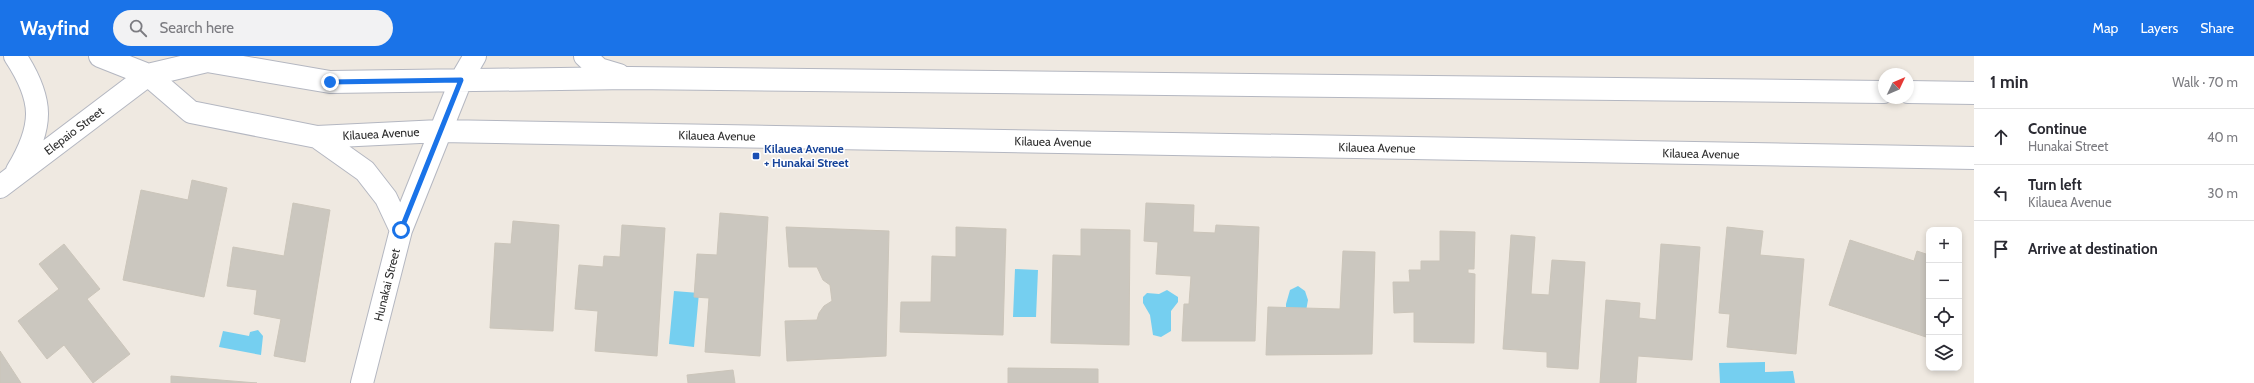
<!DOCTYPE html>
<html lang="en">
<head>
<meta charset="utf-8">
<style>
  :root { --surface:#fff; --page:#f2f2f3; --text:#2b2b33; --muted:#7c7c81; --line:#e1e1e2; --accent:#1a73e8 }
  body { margin:0; font-family:Cabin,sans-serif; background:var(--page); color:var(--text) }
  .controls { position:absolute; right:12px; bottom:12px; display:grid; overflow:hidden; border-radius:8px; box-shadow:0 2px 6px #0003 }
  .controls button { width:36px; height:36px; display:grid; place-items:center; padding:0; border:0; border-bottom:1px solid var(--line); background:var(--surface); color:var(--text); font:20px sans-serif }
  .compass { position:absolute; left:1878px; top:12px; width:36px; height:36px; border-radius:50%; background:var(--surface); box-shadow:0 2px 6px #0003; rotate:46deg }
  .stop { position:absolute; width:12px; height:12px; margin:-9px; border:3px solid #1a73e8; border-radius:50%; background:#fff }
  .stop.end { background:#1a73e8; border-color:#fff; box-shadow:0 1px 4px #0008 }
  .list { margin:0; padding:0; list-style:none }
  h2 { display:flex; justify-content:space-between; align-items:center; height:52px; margin:0; padding:0 16px; font-size:17px }
  h2 small { font-size:13px; font-weight:400; color:var(--muted) }
  .list li { display:grid; grid-template-columns:26px 1fr auto; gap:12px; align-items:center; box-sizing:border-box; height:56px; padding:0 16px; border-top:1px solid var(--line) }
  .list b { display:block; font-size:15px; white-space:nowrap }
  .list p { margin:0; font-size:13px; white-space:nowrap; color:var(--muted) }
  .list em { font-size:13px; font-style:normal; color:var(--muted) }
  .icon { flex:none; width:22px; height:22px; fill:none; stroke:currentColor; stroke-width:2; stroke-linecap:round; stroke-linejoin:round }
  .map { position:relative; flex:none; width:1974px; height:327px; overflow:hidden }
  header { display:flex; align-items:center; gap:24px; box-sizing:border-box; height:56px; padding:0 20px; background:var(--accent); color:#fff }
  header strong { font-size:19px }
  nav { display:flex; gap:22px; margin-inline-start:auto; font-size:14px }
  .search { width:280px; height:36px; background:var(--page); display:flex; align-items:center; gap:10px; box-sizing:border-box; padding:0 14px; border-radius:22px; color:var(--muted); font-size:15px }
  main { display:flex }
  aside { flex:1; background:var(--surface) }
  .map>svg:first-child { display:block }
  .water { fill:#75cff0 }
  .building { fill:#cbc7bf; stroke:#cbc5ba }
  .lines { fill:none; stroke-linecap:round; stroke-linejoin:round }
  .secondary-casing { stroke:#b4b7c1; stroke-width:24 }
  .secondary { stroke:#fff; stroke-width:22 }
  .route { stroke:#1a73e8; stroke-width:5 }
  .transit-dot { fill:#1a4fb4; stroke:#fff; stroke-width:1.5 }
  .labels { text-anchor:middle; stroke-width:3; stroke-linejoin:round; paint-order:stroke }
  .street-label { font-size:12px; fill:#2e2e2e; stroke:#fff }
  .transit-label { font-size:12px; font-weight:bold; fill:#164399; stroke:#fff; text-anchor:start }
</style>
</head>
<body>
<header>
<strong>Wayfind</strong>
<div class="search"><svg class="icon" aria-label="search" viewBox="0 0 24 24"><circle cx="10" cy="10" r="6"/><path d="M15 15l6 6"/></svg>Search here</div>
<nav><a>Map</a><a>Layers</a><a>Share</a></nav>
</header>
<main>
<div class="map">
<svg width="1974" height="327" viewBox="0 0 1974 327">
  <rect width="100%" height="100%" fill="#efe9e1"/>
  <path class="water" d="M1015,213L1038,214L1036,261H1013Z
    M1298,230L1305,235L1308,244L1306,255L1286,261V248L1290,234Z
    M1167,234L1178,241V246L1171,255V275L1161,281L1153,279L1150,259L1143,247V241L1147,237L1159,238Z
    M674,235L699,237L694,291L669,288Z
    M258,274L263,280L261,299L219,291L223,275L249,280L250,276Z
    M1765,306V316L1793,315L1795,327H1720L1719,307Z"/>
  <path class="building" d="M192,124L227,132L204,241L123,224L141,134L188,144Z
    M293,147L330,154L305,306L274,300L281,263L254,258L257,234L227,230L233,191L284,200Z
    M1146,147L1194,149L1193,176L1215,177L1216,169L1259,171L1255,285H1182L1184,248H1189L1191,220L1156,218L1158,186L1144,185Z
    M720,157L768,161L760,300L705,296L709,242L694,241L697,198L717,199Z
    M513,165L559,169L553,275L490,272L495,187L511,188Z
    M622,169L665,172L657,300L595,295L598,255L575,253L579,209L603,211L604,200L620,201Z
    M786,171L889,175L886,300L787,305L785,265L817,264L819,257L824,250L832,245L830,229L823,224L817,211H789Z
    M956,171L1006,173L1003,279L900,276L901,246H931L932,200L956,201Z
    M1727,171L1763,175L1760,199L1804,203L1796,298L1727,291L1730,258L1719,257Z
    M1081,173L1130,174L1129,289L1051,287L1053,199L1081,200Z
    M1440,175L1475,176L1474,213H1468V217L1475,218L1474,287L1414,286V256L1394,257L1393,226H1410L1409,214H1421V205H1440Z
    M1511,179L1535,181L1531,238L1549,239L1552,204L1585,206L1578,313L1547,311V296L1503,293Z
    M1850,184L1914,205L1917,195L1929,199V273L1926,281L1829,249Z
    M64,188L100,233L87,243L130,298L93,327L64,289L47,303L18,265L59,233L39,208Z
    M1661,188L1700,191L1692,304L1638,300L1636,327H1600L1606,244L1640,247L1639,262L1656,264Z
    M1343,195L1375,196L1372,298L1266,299L1268,251L1340,253Z
    M0,295L21,327H0Z
    M1008,312L1098,313V327H1008Z
    M733,314L735,327H688L687,319Z
    M171,320L257,327H171Z"/>
  <g class="lines">
    <g class="secondary-casing">
      <path id="secondary" d="M15,0C44,44 44,70 17,115
        M100,0L148,19L191,56L317,81L440,75L1974,102
        M585,0L599,13L619,19
        M1908,36L1974,37
        M317,81L365,115L386,142L401,174
        M0,131L148,19L207,5L330,26L630,22L1884,36
        M362,327L401,174L461,24L475,0"/>
    </g>
    <use href="#secondary" class="secondary"/>
  </g>
  <g class="lines">
    <path class="route" d="M330,26L461,24L401,174"/>
  </g>
  <rect class="transit-dot" x="752" y="96" width="8" height="8" rx="2"/>
  <g class="labels">
    <g class="street-label">
      <text transform="translate(74 75) rotate(-37)" y="4">Elepaio Street</text>
      <text transform="translate(381 78) rotate(-3)" y="4">Kilauea Avenue</text>
      <text transform="translate(717 80) rotate(1)" y="4">Kilauea Avenue</text>
      <text transform="translate(1053 86) rotate(1)" y="4">Kilauea Avenue</text>
      <text transform="translate(1377 92) rotate(1)" y="4">Kilauea Avenue</text>
      <text transform="translate(1701 98) rotate(1)" y="4">Kilauea Avenue</text>
      <text transform="translate(387 229) rotate(-76)" y="4">Hunakai Street</text>
    </g>
    <g class="transit-label">
      <text x="764" y="97">Kilauea Avenue<tspan x="764" dy="14">+ Hunakai Street</tspan></text>
    </g>
  </g>
</svg>
<div class="controls">
<button>+</button>
<button>−</button>
<button><svg class="icon" aria-label="locate" viewBox="0 0 24 24"><circle cx="12" cy="12" r="6"/><path d="M12 2v4M12 18v4M2 12h4M18 12h4"/></svg></button>
<button><svg class="icon" aria-label="layers" viewBox="0 0 24 24"><path d="M12 4l9 5-9 5-9-5zM3 14l9 5 9-5"/></svg></button>
</div>
<svg class="compass" viewBox="-18 -18 36 36"><path d="M0-13l5 13h-10z" fill="#e53935"/><path d="M0 13l5-13h-10z" fill="#7c7c81"/></svg>
<div class="stop" style="left:401px;top:174px"></div>
<div class="stop end" style="left:330px;top:26px"></div>
</div>
<aside>
<h2>1 min<small>Walk · 70 m</small></h2>
<ul class="list">
<li><svg class="icon" aria-label="ahead" viewBox="0 0 24 24"><path d="M12 20V5M6 11l6-6 6 6"/></svg><div><b>Continue</b><p>Hunakai Street</p></div><em>40 m</em></li>
<li><svg class="icon" aria-label="left" viewBox="0 0 24 24"><path d="M17 20v-9H6M10 6l-5 5 5 5"/></svg><div><b>Turn left</b><p>Kilauea Avenue</p></div><em>30 m</em></li>
<li><svg class="icon" aria-label="arrive" viewBox="0 0 24 24"><path d="M6 21V4h12l-3 4 3 4H6"/></svg><div><b>Arrive at destination</b></div></li>
</ul>
</aside>
</main>
</body>
</html>
